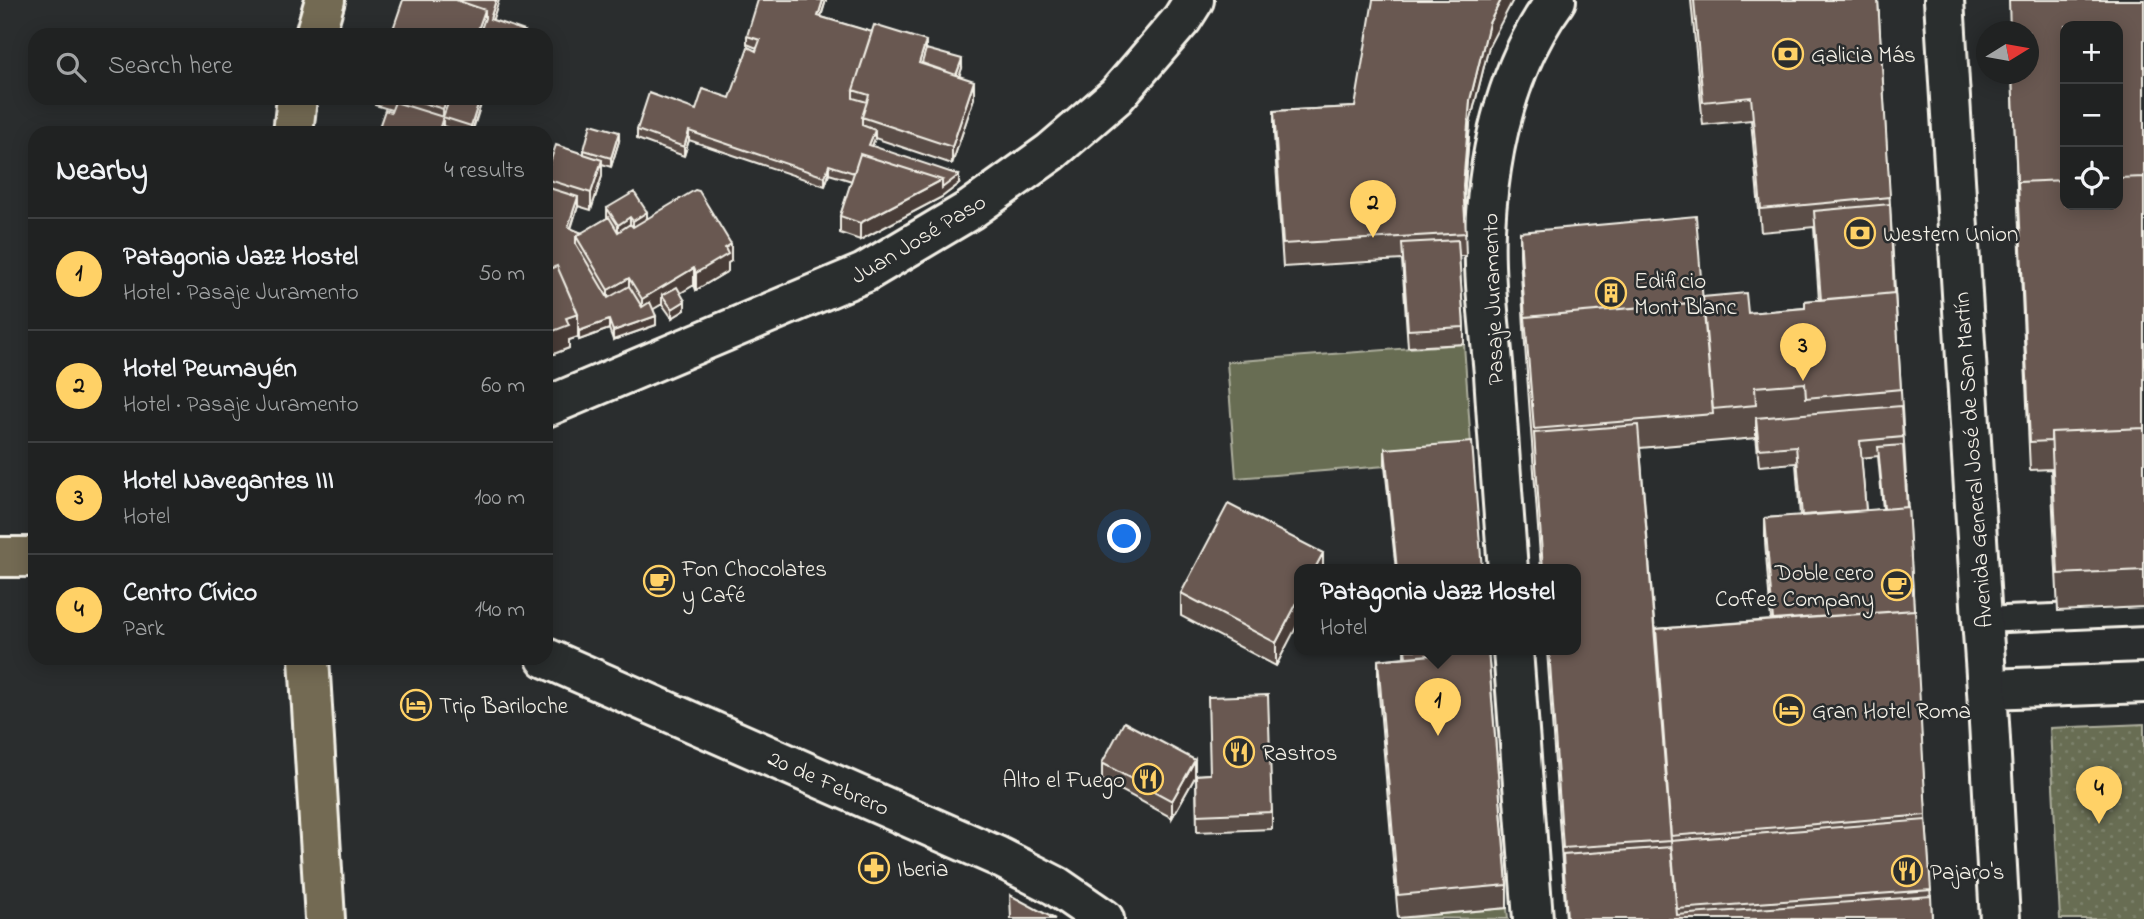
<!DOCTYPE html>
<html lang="en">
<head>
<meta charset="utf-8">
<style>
  :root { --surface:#202222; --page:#2d2f2f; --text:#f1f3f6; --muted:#a2a4a5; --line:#3d3f40; --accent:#ffd166 }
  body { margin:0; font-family:"Indie Flower",sans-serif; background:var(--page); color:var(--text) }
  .controls { position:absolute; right:21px; top:21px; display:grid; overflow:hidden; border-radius:14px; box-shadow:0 4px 18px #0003 }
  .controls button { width:63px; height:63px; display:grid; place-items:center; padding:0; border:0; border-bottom:2px solid var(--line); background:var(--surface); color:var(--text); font:35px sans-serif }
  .compass { position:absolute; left:1976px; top:21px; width:63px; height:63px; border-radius:50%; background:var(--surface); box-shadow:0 4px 18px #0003; rotate:79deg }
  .you { position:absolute; left:1125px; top:537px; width:24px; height:24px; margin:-18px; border:5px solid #fff; border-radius:50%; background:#1a73e8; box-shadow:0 0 0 10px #1a73e833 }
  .badge { display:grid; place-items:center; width:46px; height:46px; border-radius:50%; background:var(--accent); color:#111; font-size:23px; font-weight:700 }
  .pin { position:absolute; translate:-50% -58px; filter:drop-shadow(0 2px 4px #0008) }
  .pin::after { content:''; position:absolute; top:37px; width:24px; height:21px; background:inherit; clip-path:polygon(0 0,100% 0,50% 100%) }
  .popup { position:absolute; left:1294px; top:564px; width:287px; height:91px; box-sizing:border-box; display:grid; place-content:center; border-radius:14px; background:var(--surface); filter:drop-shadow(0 2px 5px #0005); font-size:23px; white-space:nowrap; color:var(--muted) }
  .popup b { font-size:26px; color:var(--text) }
  .popup::after { content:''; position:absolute; left:50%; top:100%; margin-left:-14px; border:14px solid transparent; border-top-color:var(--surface) }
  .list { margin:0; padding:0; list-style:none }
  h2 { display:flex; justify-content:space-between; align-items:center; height:91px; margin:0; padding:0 28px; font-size:30px }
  h2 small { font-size:23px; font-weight:400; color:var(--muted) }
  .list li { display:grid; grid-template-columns:46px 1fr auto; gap:21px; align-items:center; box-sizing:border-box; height:112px; padding:0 28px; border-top:2px solid var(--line) }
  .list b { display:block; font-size:26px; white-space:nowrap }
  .list p { margin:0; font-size:23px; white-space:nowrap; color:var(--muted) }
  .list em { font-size:23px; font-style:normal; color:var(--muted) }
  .icon { flex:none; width:38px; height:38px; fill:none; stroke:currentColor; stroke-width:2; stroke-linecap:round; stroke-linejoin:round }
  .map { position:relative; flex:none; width:2144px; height:919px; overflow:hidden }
  .search { position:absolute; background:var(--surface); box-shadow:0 4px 18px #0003; left:28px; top:28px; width:525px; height:77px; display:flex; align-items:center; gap:18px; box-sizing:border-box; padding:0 24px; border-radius:21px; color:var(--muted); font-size:26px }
  .panel { position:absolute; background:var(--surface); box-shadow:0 4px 18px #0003; left:28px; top:126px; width:525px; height:539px; border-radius:21px }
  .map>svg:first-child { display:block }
  .grass { fill:#676d53; stroke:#aeaf9e; stroke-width:2 }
  .park { fill:url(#park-dots); stroke:#aeaf9e; stroke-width:2 }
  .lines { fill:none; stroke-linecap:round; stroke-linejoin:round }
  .service-casing { stroke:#f4f1e8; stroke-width:30 }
  .minor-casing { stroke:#f4f1e8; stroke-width:44 }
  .secondary-casing { stroke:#f4f1e8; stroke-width:44 }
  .primary-casing { stroke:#f4f1e8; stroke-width:44 }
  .service { stroke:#2a2d2e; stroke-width:24 }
  .minor { stroke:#2a2d2e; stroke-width:38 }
  .secondary { stroke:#2a2d2e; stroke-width:38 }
  .primary { stroke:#736b52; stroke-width:38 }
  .wall { fill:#5a4d46; stroke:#f4f1e8; stroke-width:2; fill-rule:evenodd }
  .shaded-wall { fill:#4a3e39; stroke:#f4f1e8; stroke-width:2 }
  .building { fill:#695951; stroke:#f4f1e8; stroke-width:2 }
  .labels { text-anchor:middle; stroke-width:5; stroke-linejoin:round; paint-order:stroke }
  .poi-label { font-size:23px; fill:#f4f1e8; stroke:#2a2d2e; text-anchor:start }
  .street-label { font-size:23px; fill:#f4f1e8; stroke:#2a2d2e }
</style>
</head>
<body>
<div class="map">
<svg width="2144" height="919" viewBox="0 0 2144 919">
  <defs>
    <pattern id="park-dots" width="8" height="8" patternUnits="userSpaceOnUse" patternTransform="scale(1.75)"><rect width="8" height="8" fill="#676d53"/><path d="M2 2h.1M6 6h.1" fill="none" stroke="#7d826c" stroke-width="1.8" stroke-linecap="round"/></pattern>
  </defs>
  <rect width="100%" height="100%" fill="#2a2d2e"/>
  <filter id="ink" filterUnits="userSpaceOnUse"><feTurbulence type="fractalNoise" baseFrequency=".0143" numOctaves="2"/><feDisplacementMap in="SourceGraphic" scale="14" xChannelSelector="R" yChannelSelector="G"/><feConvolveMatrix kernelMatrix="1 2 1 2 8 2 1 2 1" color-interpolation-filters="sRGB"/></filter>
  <g filter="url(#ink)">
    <path class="grass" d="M1464,344L1472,459L1236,478L1227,362Z
      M1507,908L1508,919L1398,918Z"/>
    <path class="park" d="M2144,724V919H2060L2050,728Z"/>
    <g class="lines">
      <g class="service-casing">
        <path id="service" d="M1982,620L2144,613"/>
      </g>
      <g class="minor-casing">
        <path id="minor" d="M546,407L864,273L970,210L1051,152L1116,96L1182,19L1194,0
          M1508,570C1503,504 1498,439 1494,374C1490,328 1483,276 1485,230C1489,148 1507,67 1556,0
          M1513,650L1533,919
          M546,658L997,856L1056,886L1104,919
          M1988,689L2144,683"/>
      </g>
      <g class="secondary-casing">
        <path id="secondary" d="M1944,0L1982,620C1990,719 1994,819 2000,919"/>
      </g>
      <g class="primary-casing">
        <path id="primary" d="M315,35L325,0
          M293,133L297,98
          M0,557H35
          M309,658L325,919"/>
      </g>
      <use href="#service" class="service"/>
      <use href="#minor" class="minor"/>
      <use href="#secondary" class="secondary"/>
      <use href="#primary" class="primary"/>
    </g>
    <path class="wall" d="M826,0L821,17L926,49L962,68L959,76L974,98L952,164L875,138L872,146L959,184L942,197L860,240L840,233V216L852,181L829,174L825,186L689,140L684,156L637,139V130L730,98L757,48L747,44V36Z
      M1691,0H1878L1932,919H1566L1547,650H1576V570H1541L1525,345L1520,255V232L1703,302L1748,313L1805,308V301L1819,300L1814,227L1761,232L1751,120L1703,125ZM1756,420V435L1759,466L1796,463L1800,516L1765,518V541L1771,620L1656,629V645L1640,448L1756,438ZM1878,456L1883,509L1866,511L1861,458Z
      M2144,0V607L2058,611L2051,469L2030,470L2012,74Z
      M1489,46L1470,123L1464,199L1466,256H1459L1464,327V344L1408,347L1402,260L1283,267L1274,134V111L1355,107Z
      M375,98H483L472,133H464L443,126L442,131L391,112L392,110L375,105Z
      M619,141L611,167L602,164V176L591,210L578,206L571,229L582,233L607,218V208L647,219L731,261L728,263V271L696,290L694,285L680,293L685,310L672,318L662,304L653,309L656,325L613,340L609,329L579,340L578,337L569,340V348L551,355V363L546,364V174L584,154V150Z
      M1385,449L1482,570H1396L1385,466Z
      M1323,570L1276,666L1181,616V593Z
      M1404,650H1488L1507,885V908L1398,918L1378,683V660L1404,657Z
      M1102,763L1195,777L1172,818L1102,780Z
      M1209,774L1272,812V829L1197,832L1196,775Z"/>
    <path class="shaded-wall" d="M496,0H499L490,28V19Z
      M823,0H826L818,25V16Z
      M1501,0H1513L1489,46L1470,123L1463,209V186L1470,100L1489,23Z
      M485,10V26L482,35H476Z
      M926,41V58L922,71L919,63Z
      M962,59V68L954,91V82Z
      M974,81V98L952,164V147Z
      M447,98H453L443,117V126L441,133L439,130L443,118V109Z
      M480,98H483L471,133V126Z
      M875,130V138L869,154V145Z
      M689,131V140L684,156V147Z
      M619,132V141L611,167V158Z
      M602,160V176L591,210V193Z
      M829,165V174L825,186V177Z
      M959,175V184L942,197L860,240V223L942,180Z
      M578,197V206L568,236V227Z
      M647,212V235L633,244V221Z
      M630,217V240L618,248V225Z
      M731,244V261L728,263V271L696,290V273L725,248Z
      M694,268V285L667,301L662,295V304L642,316V299Z
      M629,278V295L608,307V290Z
      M685,301V310L672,318V309Z
      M578,314V337L569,340V348L551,355V363L546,364V341L548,333L566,318Z
      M656,316V325L613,340V331Z
      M609,320V329L579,340V331Z
      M1323,553V570H1314Z
      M1300,597V620L1276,666V643Z
      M1195,760V777L1172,818V801Z"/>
    <path class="building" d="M403,0H456L485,10L476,35H391Z
      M456,0H496L490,19L525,31L523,35H479L485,18V10Z
      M758,0H823L818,16L872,32L853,90V98L867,102L862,117V125L875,130L869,145L959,175L942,188V180L860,154L854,173L829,165L825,177L689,131L684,147L637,130L649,93L696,110L703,89L730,98L748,47L756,51L760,40L747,36Z
      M1373,0H1501L1489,23L1470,100L1463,186L1466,233L1283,244L1274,111L1355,107Z
      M1694,0H1878L1890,197L1761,209L1751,97L1703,102Z
      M2009,0H2144V177L2118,178V26H2065V180L2018,182V201L2012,74H2028V32H2010Z
      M874,25L926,41L919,63L974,81L952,147L862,117L869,95L853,90Z
      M926,49L962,59L956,75L922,63Z
      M408,98H447L443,109Z
      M450,98H480L471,126L443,117L439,130L448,133H377L385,110L391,112L395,102L443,117Z
      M591,124L619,132L611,158L584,150Z
      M556,145L602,160L591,193L546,179V174Z
      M860,154L942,180L860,223L840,216Z
      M2144,177V428L2051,432V441L2030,442L2018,182L2065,180V205H2118V178Z
      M546,187L578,197L568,227L582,233L576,236V244L608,298L629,286L642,307L650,302L656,316L613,331L609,320L579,331L578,328V314L557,266L552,268L546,263Z
      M695,190L699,191L731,244L725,248L728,254L696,273L694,268L642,299L629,278L608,290L576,236L609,217L618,232L630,224L633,227Z
      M634,192L647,212L633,221L630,217L618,225L607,208Z
      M1890,204L1894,293L1821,300L1814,211Z
      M1696,216L1703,302L1525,317V322L1520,232Z
      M1458,240L1464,327L1408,330L1402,243Z
      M557,266L578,314L566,318L569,325L548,333L551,339L546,341V270Z
      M677,287L685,301L672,309L662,295Z
      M1746,293L1748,313L1805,308V301L1895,293L1901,389L1806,398L1805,383L1755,387L1756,405L1713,409L1703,297Z
      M1703,302L1713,414L1534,429L1525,317Z
      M1901,406L1903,437L1860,441L1866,511L1802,516L1796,446L1759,449L1756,418Z
      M1638,425L1671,841L1563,848L1549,650H1576V570H1543L1534,433Z
      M2144,428V570L2058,574L2051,432Z
      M1472,442L1482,570H1397L1385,449Z
      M1903,445L1907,507L1884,509L1878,447Z
      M1228,504L1323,553L1314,570H1300V597L1276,643L1181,593Z
      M1908,507L1914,610L1773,620L1765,518Z
      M1915,610L1926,815L1671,836L1656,629Z
      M1405,650H1486L1406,657Z
      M1488,650L1507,885L1398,895L1378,660Z
      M1268,695L1272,812L1197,815L1196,775L1210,774L1208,697Z
      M1124,722L1195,760L1172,801L1102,763Z
      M1926,820L1931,890L1677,909L1671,841Z
      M1671,847L1677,915L1931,896L1932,919H1567L1563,855Z
      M1010,895L1055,919H1011Z"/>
  </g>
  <defs>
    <g id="bank-ring" transform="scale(1.575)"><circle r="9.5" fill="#2a2d2e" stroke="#ffd166" stroke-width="1.5"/><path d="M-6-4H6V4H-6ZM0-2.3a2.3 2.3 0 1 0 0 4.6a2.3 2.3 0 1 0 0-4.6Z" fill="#ffd166"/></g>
    <g id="building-ring" transform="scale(1.575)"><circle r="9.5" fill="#2a2d2e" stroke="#ffd166" stroke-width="1.5"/><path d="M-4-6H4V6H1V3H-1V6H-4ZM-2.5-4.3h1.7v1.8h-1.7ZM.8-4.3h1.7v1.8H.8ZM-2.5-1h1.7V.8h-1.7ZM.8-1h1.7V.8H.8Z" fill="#ffd166"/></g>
    <g id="cafe-ring" transform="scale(1.575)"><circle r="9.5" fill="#2a2d2e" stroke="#ffd166" stroke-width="1.5"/><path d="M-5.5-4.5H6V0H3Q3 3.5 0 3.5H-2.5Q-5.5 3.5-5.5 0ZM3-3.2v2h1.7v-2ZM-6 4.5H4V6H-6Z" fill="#ffd166"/></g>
    <g id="hotel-ring" transform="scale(1.575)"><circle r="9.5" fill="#2a2d2e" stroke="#ffd166" stroke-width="1.5"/><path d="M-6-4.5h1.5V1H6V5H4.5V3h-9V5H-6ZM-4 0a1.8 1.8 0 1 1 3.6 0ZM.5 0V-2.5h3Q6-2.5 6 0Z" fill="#ffd166"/></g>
    <g id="restaurant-ring" transform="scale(1.575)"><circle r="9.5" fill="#2a2d2e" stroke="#ffd166" stroke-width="1.5"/><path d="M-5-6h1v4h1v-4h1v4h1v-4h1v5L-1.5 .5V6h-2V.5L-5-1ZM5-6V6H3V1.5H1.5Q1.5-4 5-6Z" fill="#ffd166"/></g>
    <g id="pharmacy-ring" transform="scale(1.575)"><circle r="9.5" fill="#2a2d2e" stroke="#ffd166" stroke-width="1.5"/><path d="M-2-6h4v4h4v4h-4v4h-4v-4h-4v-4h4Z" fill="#ffd166"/></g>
  </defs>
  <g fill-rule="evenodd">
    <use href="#bank-ring" x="1788" y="54"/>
    <use href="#bank-ring" x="1860" y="233"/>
    <use href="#building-ring" x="1611" y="293"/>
    <use href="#cafe-ring" x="659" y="581"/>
    <use href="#cafe-ring" x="1897" y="585"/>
    <use href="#hotel-ring" x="416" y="705"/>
    <use href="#hotel-ring" x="1789" y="710"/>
    <use href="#restaurant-ring" x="1239" y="752"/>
    <use href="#restaurant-ring" x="1148" y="779"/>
    <use href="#pharmacy-ring" x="874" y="868"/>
    <use href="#restaurant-ring" x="1907" y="871"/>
  </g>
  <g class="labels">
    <g class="poi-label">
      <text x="1811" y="62">Galicia Más</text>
      <text x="1883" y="241">Western Union</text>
      <text x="1634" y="288">Edificio<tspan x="1634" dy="26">Mont Blanc</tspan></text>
      <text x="682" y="576">Fon Chocolates<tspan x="682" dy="26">y Café</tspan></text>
      <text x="1874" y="580" text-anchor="end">Doble cero<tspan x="1874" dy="26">Coffee Company</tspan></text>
      <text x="439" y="713">Trip Bariloche</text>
      <text x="1812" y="718">Gran Hotel Roma</text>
      <text x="1262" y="760">Rastros</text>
      <text x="1125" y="787" text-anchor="end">Alto el Fuego</text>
      <text x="897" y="876">Iberia</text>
      <text x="1930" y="879">Pajaro's</text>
    </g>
    <g class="street-label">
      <text transform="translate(918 238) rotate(-31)" y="8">Juan José Paso</text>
      <text transform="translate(1492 299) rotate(-92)" y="8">Pasaje Juramento</text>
      <text transform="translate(1972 460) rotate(-94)" y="8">Avenida General José de San Martín</text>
      <text transform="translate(829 782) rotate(24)" y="8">20 de Febrero</text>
    </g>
  </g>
</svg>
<div class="controls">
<button>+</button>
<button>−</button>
<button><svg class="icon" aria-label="locate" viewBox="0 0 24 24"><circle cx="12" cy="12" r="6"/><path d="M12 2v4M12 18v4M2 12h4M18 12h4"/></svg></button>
</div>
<svg class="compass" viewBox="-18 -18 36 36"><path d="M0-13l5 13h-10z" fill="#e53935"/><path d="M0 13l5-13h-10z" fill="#a2a4a5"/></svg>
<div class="you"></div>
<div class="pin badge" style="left:1438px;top:736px">1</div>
<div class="popup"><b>Patagonia Jazz Hostel</b>Hotel</div>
<div class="pin badge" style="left:1373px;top:238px">2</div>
<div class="pin badge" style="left:1803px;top:381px">3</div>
<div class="pin badge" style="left:2099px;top:824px">4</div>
<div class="search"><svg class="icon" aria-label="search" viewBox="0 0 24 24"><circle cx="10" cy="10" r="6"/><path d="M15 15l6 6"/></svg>Search here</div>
<section class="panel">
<h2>Nearby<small>4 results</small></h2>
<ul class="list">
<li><span class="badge">1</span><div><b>Patagonia Jazz Hostel</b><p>Hotel · Pasaje Juramento</p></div><em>50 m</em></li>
<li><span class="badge">2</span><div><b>Hotel Peumayén</b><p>Hotel · Pasaje Juramento</p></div><em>60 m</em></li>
<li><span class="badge">3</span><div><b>Hotel Navegantes III</b><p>Hotel</p></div><em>100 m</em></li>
<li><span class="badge">4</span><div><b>Centro Cívico</b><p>Park</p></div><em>140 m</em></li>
</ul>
</section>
</div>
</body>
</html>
